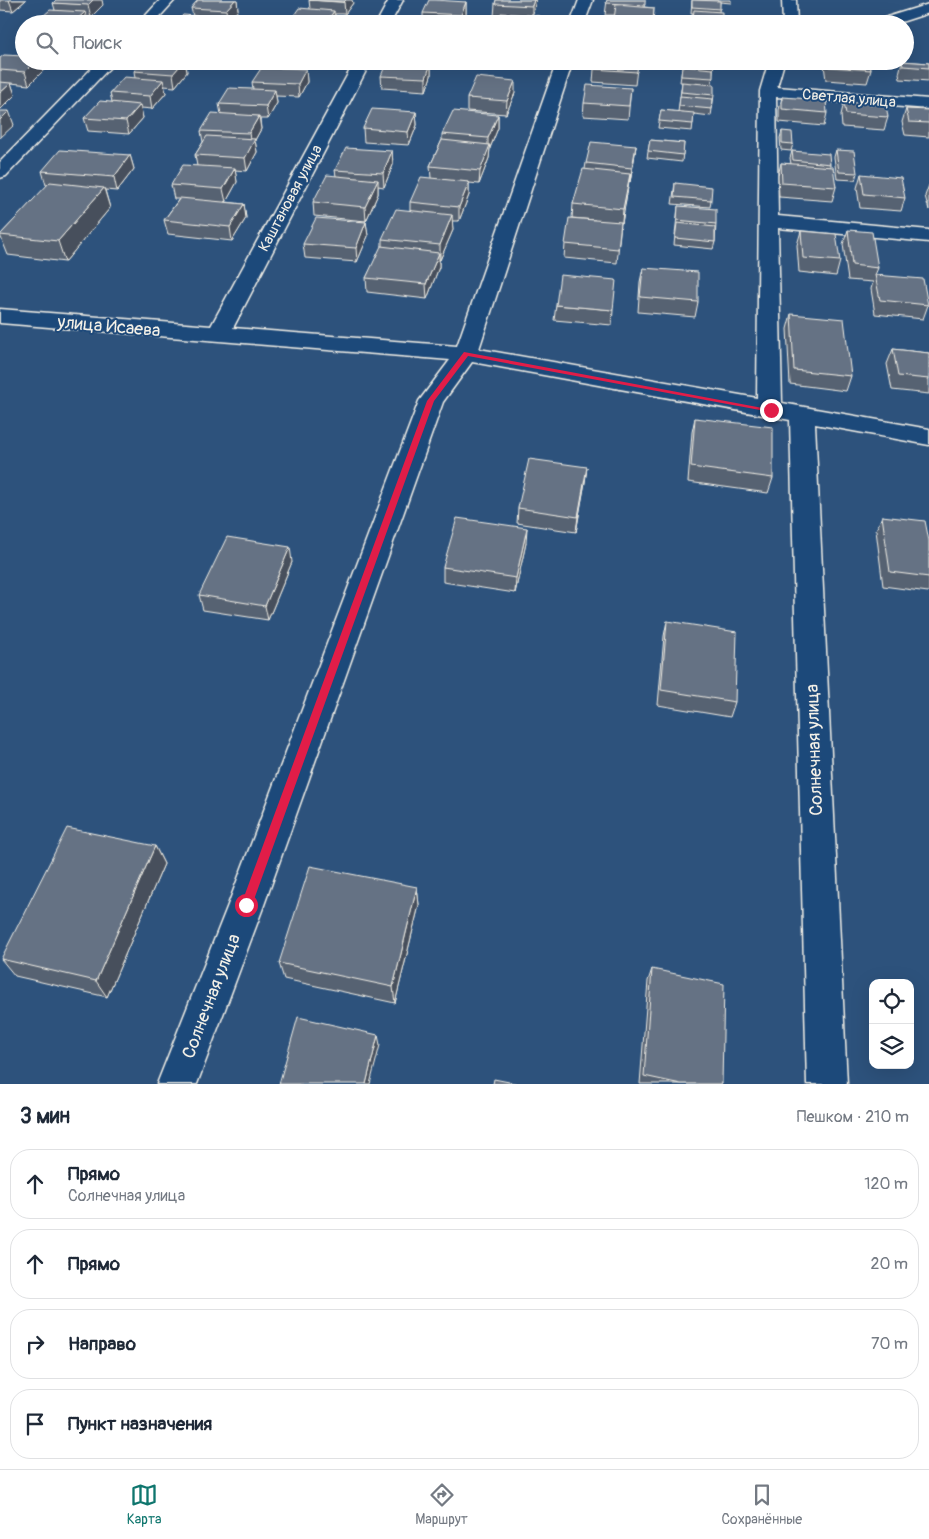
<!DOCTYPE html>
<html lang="ru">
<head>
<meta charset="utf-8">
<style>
  :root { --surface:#fff; --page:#f2f2f3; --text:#1f2937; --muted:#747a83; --line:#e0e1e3; --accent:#0f766e }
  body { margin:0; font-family:Pangolin,sans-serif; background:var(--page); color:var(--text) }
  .controls { position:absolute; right:15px; bottom:15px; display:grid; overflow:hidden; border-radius:10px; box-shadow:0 5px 20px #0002 }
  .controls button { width:45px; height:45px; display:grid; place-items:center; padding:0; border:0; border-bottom:1px solid var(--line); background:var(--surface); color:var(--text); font:25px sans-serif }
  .stop { position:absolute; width:15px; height:15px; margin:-11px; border:4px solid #e11d48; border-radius:50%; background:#fff }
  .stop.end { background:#e11d48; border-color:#fff; box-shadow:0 1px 5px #0008 }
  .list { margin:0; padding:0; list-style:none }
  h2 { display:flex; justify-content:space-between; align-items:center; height:65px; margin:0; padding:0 20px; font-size:21px }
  h2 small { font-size:16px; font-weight:400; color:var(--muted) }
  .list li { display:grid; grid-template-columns:32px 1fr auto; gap:15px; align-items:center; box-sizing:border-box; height:70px; margin:0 10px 10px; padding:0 10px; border:1px solid var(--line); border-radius:20px }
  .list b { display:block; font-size:19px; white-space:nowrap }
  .list p { margin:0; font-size:16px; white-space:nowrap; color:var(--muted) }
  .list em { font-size:16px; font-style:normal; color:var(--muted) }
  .icon { flex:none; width:28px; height:28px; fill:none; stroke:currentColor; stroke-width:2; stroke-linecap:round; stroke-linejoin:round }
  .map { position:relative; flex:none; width:929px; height:1084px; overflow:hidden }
  .search { position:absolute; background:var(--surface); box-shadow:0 5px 20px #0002; left:15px; right:15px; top:15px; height:55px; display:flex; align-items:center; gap:12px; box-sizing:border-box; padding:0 18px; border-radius:28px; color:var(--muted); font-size:19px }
  .sheet { height:385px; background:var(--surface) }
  nav { display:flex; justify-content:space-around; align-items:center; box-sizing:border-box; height:70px; border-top:1px solid var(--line); background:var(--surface); font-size:14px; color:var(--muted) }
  nav a { display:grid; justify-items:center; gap:2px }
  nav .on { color:var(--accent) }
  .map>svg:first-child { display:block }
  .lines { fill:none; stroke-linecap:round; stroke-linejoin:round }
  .minor-casing { stroke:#f4f1e8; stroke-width:3 }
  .minor { fill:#1f4a7a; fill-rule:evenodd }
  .wall { fill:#576272; stroke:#f4f1e8 }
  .shaded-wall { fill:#47505c; stroke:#f4f1e8 }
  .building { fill:#657284; stroke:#f4f1e8 }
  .route { fill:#e11d48 }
  .labels { text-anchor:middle; stroke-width:4; stroke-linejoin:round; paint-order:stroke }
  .far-street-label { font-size:15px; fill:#f4f1e8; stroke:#1f4a7a }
  .street-label { font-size:18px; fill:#f4f1e8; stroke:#1f4a7a }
</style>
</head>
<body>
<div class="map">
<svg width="929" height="1084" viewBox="0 0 929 1084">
  <rect width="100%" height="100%" fill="#2d527c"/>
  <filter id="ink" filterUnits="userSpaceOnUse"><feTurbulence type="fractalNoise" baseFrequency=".02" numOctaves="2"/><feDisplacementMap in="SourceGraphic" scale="10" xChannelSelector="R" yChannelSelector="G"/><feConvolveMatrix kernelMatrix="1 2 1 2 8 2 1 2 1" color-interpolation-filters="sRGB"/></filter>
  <g filter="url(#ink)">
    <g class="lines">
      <g class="minor-casing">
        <path id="minor" d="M160,0H175L153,24H138Z
          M389,0H403L390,24H376Z
          M579,0H593L584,24H570Z
          M782,0H796L797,24H783Z
          M929,4V13L895,24H872L874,21Z
          M99,61H116L6,176L0,178V162Z
          M355,61H371L233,328L457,346L557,61H573L479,349L757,398L760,91L768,64L770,61H788L783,66L777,87L929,99V109L776,97L778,216L929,230V242L778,228L782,403L929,429V445L815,424L847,1084H807L790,420L472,362L443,402L264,905L197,1084H157L228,905L419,401L450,360L0,323V309L211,326Z"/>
      </g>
      <use href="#minor" class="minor"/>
    </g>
    <path class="wall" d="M0,0H26L13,11L0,10Z
      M198,0H237L238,10L228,22L219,21V24L193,16L191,8Z
      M309,0L353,3L345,14H335V24H290V21L310,9Z
      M496,0H536L532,16H540V24H496L499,16H494L495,4Z
      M607,0H645L644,7L654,8L653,24H614L615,15H605Z
      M692,0H731V3L720,2L719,12L722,20L721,24H692L693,13H691Z
      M466,2V14L462,24H423V13Z
      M53,3L103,5L91,17H86L88,24H37L36,22L55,10Z
      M24,36V55H20L17,43Z
      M0,58L24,61H42L44,70L29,85L11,83L15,95L0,110Z
      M143,61H200L197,64L186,63L187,72L175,87L164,86L166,93L152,109L141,108L143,118L129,134L88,131L84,118L112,102L110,93L135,78L134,71Z
      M451,61H492L491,64Z
      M638,61L635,85L593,82L594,69Z
      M683,61H714L712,84L714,95L711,116L694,114L692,131L658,128L661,110L678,112L682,82H680Z
      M824,61H869L871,70L867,83L826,80L824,65Z
      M902,61L929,63V81L900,79L899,74Z
      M431,63V76L426,91L382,88L381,76Z
      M306,69L307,82L299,97L276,96L277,103L268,119H260L261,129L255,140L257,152L247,171L235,170L237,182L226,202L244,204L246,218L232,241L168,234L164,220L179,199H174L171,185L197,166L195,155L203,142L201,131L221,114L219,104L253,89L252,82Z
      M631,88L628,119L583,116L584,103Z
      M515,93L506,114L467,111V98Z
      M782,97L827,113L824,126L779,122V110Z
      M844,102L888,117L884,130L842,127L841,115Z
      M906,109L929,110V137L905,135L902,122Z
      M416,112L417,125L409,145L364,142L363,128Z
      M498,115V128L490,148L489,158L479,184L469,183V195L459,221H452L453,230L440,260H439V267L427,299L367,292L366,278L382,247V239L410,211V202L431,178L430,166L442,140V134Z
      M782,131L793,144L791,151L781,150L780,138Z
      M650,140L684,143L682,162L647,158Z
      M636,146L634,160L630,182L629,181L622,223H621L617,263L564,258L565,244L595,220L572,218L573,204L585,169L586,163Z
      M836,150L857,173L855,180L837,179L834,157Z
      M392,151L393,165L384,187L378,186V194L366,221L314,216L313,202L336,176L335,170Z
      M792,151L830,164V167L836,187L832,201L779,197L778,176L781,163L791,164L790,158Z
      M130,155L134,169L117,191L105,190L110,208L65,262L8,255L0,235L48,185H46L42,171Z
      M861,174L905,198L901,211L860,208L857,188Z
      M675,183L711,200L710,207L672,204Z
      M929,185V210L925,196Z
      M678,206L716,224L715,242L713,249L674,245Z
      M366,222L368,236L357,262L305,258L303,244Z
      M848,230L878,268L875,275L928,305L923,319L875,314L871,289L873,282L848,280L843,244Z
      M801,231L840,261L836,276L799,272L797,245Z
      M643,268L698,302L695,317L638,312L640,282Z
      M556,305L613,310L612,325L554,320Z
      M791,314L851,376L846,391L790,384L787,329Z
      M893,349L929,353V394L892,390L887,364Z
      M695,418L773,478L768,493L688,482L692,432Z
      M587,467L585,482L576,532L517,523L518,508Z
      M882,516L929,541V590L928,592L883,586L876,530Z
      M526,543L515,593L443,582V567Z
      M292,562L268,620L203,610L199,595Z
      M667,621L735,702L730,717L658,705L664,636Z
      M155,846L164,864L107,997L15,976L1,959Z
      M417,887L419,905L395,1003L284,979L279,963Z
      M652,969L722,1084H640L648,981Z"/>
    <path class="shaded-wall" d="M9,0H26L13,11Z
      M93,0H102L103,5L91,17L88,5Z
      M235,0H237L238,10L228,22L226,10Z
      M346,0H352L353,3L345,14L344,2Z
      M534,0H536L535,4L532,18V6Z
      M466,2V14L462,24H461V15Z
      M334,11L335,23V24H326Z
      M85,12L88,24H72Z
      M218,18L219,24H213Z
      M36,61H42L44,70L29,85L25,72Z
      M184,61H185L187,72L175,87L173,74Z
      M431,63V76L426,91V78Z
      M306,69L307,82L299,97L298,84Z
      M163,80L166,93L152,109L150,96Z
      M515,81V93L506,114L507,101Z
      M11,83L15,95L0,110V93Z
      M275,90L277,103L268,119L266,106Z
      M140,105L143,118L129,134L126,121Z
      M9,111L14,125L0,138V120Z
      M416,112L417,125L409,145L408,132Z
      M498,115V128L490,148L489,158L479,184L480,171L488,149V138Z
      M259,116L261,129L255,140L257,152L247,171L245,158L251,146L249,133Z
      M636,146L634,160L630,182L632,168Z
      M392,151L393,165L384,187L383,173Z
      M130,155L134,169L117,191L114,177Z
      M235,168L237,182L226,202L223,189Z
      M630,174L628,187L622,223L623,209Z
      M378,180V194L366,221L365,207Z
      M469,182V195L459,221V207Z
      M104,188L110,208L65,262L58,241Z
      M244,204L246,218L232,241L230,227Z
      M452,215L453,230L440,260V245Z
      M366,222L368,236L357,262L356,248Z
      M439,253V267L427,299L426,284Z
      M587,467L585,482L576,532L578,517Z
      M527,528L526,543L515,593L516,578Z
      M290,547L292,562L268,620L265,606Z
      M155,846L164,864L107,997L96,981Z
      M417,887L419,905L395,1003L393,987Z
      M378,1035L380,1045L370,1084H366Z"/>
    <path class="building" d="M56,0H93L88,5L53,3Z
      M198,0H235L226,10L191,8Z
      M309,0H346L344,2Z
      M429,0H435L466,2L461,15L423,13Z
      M496,0H534L532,6L495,4Z
      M607,0H645V5L606,3Z
      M692,0L720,1V9L692,7Z
      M616,5L654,8L653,21L614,19Z
      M299,8L334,11L326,23L290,21Z
      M50,10L85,12L72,24L36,22Z
      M694,10L722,12V20L693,18Z
      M501,13L540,16L537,24H496Z
      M183,15L218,18L213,24H175Z
      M24,36V43H17Z
      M4,55L24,56V61H36L25,72L0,70V58Z
      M143,61H184L173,74L134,71Z
      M387,61H393L431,63L426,78L381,76Z
      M596,61H638L637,72L594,69Z
      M697,61H714V63Z
      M828,61H869L871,70L829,67Z
      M902,61L929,63V68L903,66Z
      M682,66L713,69V78L681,76Z
      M262,67L306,69L298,84L252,82Z
      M124,77L163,80L150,96L110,93Z
      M476,77L515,81L507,101L467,98Z
      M0,82L11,83L0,93Z
      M682,82L714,85V95L681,92Z
      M587,85L631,88L629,106L584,103Z
      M229,88L275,90L266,106L219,104Z
      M680,96L713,99L712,109L679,106Z
      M782,97L826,100L827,113L782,109Z
      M100,101L140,105L126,121L84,118Z
      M844,102L886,105L888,117L846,114Z
      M372,109L416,112L408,132L363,128Z
      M906,109L929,110V123L909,122Z
      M661,110L694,113L693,124L659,121Z
      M0,111H9L0,120Z
      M453,111L498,115L488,138L442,134Z
      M212,113L259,116L249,133L201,131Z
      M782,131L792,132L793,144L782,143Z
      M207,136L255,139L245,158L195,155Z
      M442,140L490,145L480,171L430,166Z
      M650,140L684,143L683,155L648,151Z
      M591,142L636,146L632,168L586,163Z
      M346,148L392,151L383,173L335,170Z
      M60,150L130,155L114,177L42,171Z
      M836,150L854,151L857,173L839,172Z
      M792,151L829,154L830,164L793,160Z
      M781,163L833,167L836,187L782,183Z
      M183,165L235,168L223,189L171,185Z
      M583,169L630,174L623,209L573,204Z
      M861,174L901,178L905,198L864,194Z
      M327,175L378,180L365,207L313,202Z
      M421,177L469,182L459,207L410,202Z
      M50,182L104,188L58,241L0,235Z
      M675,183L712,187L711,200L674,197Z
      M180,198L244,204L230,227L164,220Z
      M678,206L716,209V224L677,220Z
      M396,209L452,215L440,245L382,239Z
      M316,218L366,222L356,248L303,244Z
      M569,218L621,222L618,249L565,244Z
      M677,223L715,227V242L675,238Z
      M848,230L872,232L878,268L852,265Z
      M801,231L836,234L840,261L803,258Z
      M381,246L439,253L426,284L366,278Z
      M643,268L698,272V302L640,297Z
      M560,275L616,280L613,310L556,305Z
      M875,275L923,279L928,305L880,300Z
      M791,314L844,319L851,376L794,370Z
      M893,349L929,353V379L898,376Z
      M695,418L773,427V478L691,467Z
      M529,459L587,467L578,517L518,508Z
      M882,516L925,521L929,541V577L890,572Z
      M457,518L527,528L516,578L443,567Z
      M227,537L290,547L265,606L199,595Z
      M667,621L737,632L735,702L661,690Z
      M67,828L155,846L96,981L1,959Z
      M310,866L417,887L393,987L279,963Z
      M652,969L724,984L722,1084H681L644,1076Z
      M298,1017L378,1035L366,1084H279Z
      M494,1079L519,1084H493Z"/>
  </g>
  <path class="route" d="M464,352L774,410L771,412L468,356L434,401L252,905L246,910L241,905L427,401Z"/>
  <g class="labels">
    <g class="far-street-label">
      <text transform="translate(849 98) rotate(5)" y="5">Светлая улица</text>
      <text transform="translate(290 198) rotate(-62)" y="5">Каштановая улица</text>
    </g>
    <g class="street-label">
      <text transform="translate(109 326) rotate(5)" y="6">улица Исаева</text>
      <text transform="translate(814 750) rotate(-92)" y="6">Солнечная улица</text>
      <text transform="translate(211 996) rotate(-69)" y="6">Солнечная улица</text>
    </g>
  </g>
</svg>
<div class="controls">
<button><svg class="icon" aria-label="locate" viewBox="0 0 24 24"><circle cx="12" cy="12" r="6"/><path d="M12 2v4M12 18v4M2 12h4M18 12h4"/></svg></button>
<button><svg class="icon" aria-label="layers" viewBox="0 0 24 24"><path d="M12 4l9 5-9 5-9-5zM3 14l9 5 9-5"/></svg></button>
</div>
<div class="stop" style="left:246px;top:905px"></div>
<div class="stop end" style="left:771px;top:410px"></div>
<div class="search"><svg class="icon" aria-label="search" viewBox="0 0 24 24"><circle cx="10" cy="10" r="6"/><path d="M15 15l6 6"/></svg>Поиск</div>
</div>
<section class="sheet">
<h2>3 мин<small>Пешком · 210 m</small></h2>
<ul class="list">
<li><svg class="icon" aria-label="ahead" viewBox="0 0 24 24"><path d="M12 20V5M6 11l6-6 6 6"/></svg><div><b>Прямо</b><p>Солнечная улица</p></div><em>120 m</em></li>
<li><svg class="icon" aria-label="ahead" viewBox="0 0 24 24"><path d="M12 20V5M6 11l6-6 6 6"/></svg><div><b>Прямо</b></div><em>20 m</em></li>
<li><svg class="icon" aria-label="right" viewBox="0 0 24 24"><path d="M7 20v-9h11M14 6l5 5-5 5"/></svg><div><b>Направо</b></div><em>70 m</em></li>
<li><svg class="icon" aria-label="arrive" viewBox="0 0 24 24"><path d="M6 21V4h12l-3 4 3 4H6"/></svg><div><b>Пункт назначения</b></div></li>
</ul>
</section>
<nav>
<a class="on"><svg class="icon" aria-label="map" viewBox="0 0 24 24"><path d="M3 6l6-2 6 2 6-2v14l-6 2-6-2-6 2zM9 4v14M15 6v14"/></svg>Карта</a>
<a><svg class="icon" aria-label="directions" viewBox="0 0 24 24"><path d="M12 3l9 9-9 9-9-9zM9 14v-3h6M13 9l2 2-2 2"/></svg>Маршрут</a>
<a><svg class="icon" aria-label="saved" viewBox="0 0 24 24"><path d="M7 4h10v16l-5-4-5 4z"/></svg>Сохранённые</a>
</nav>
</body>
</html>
